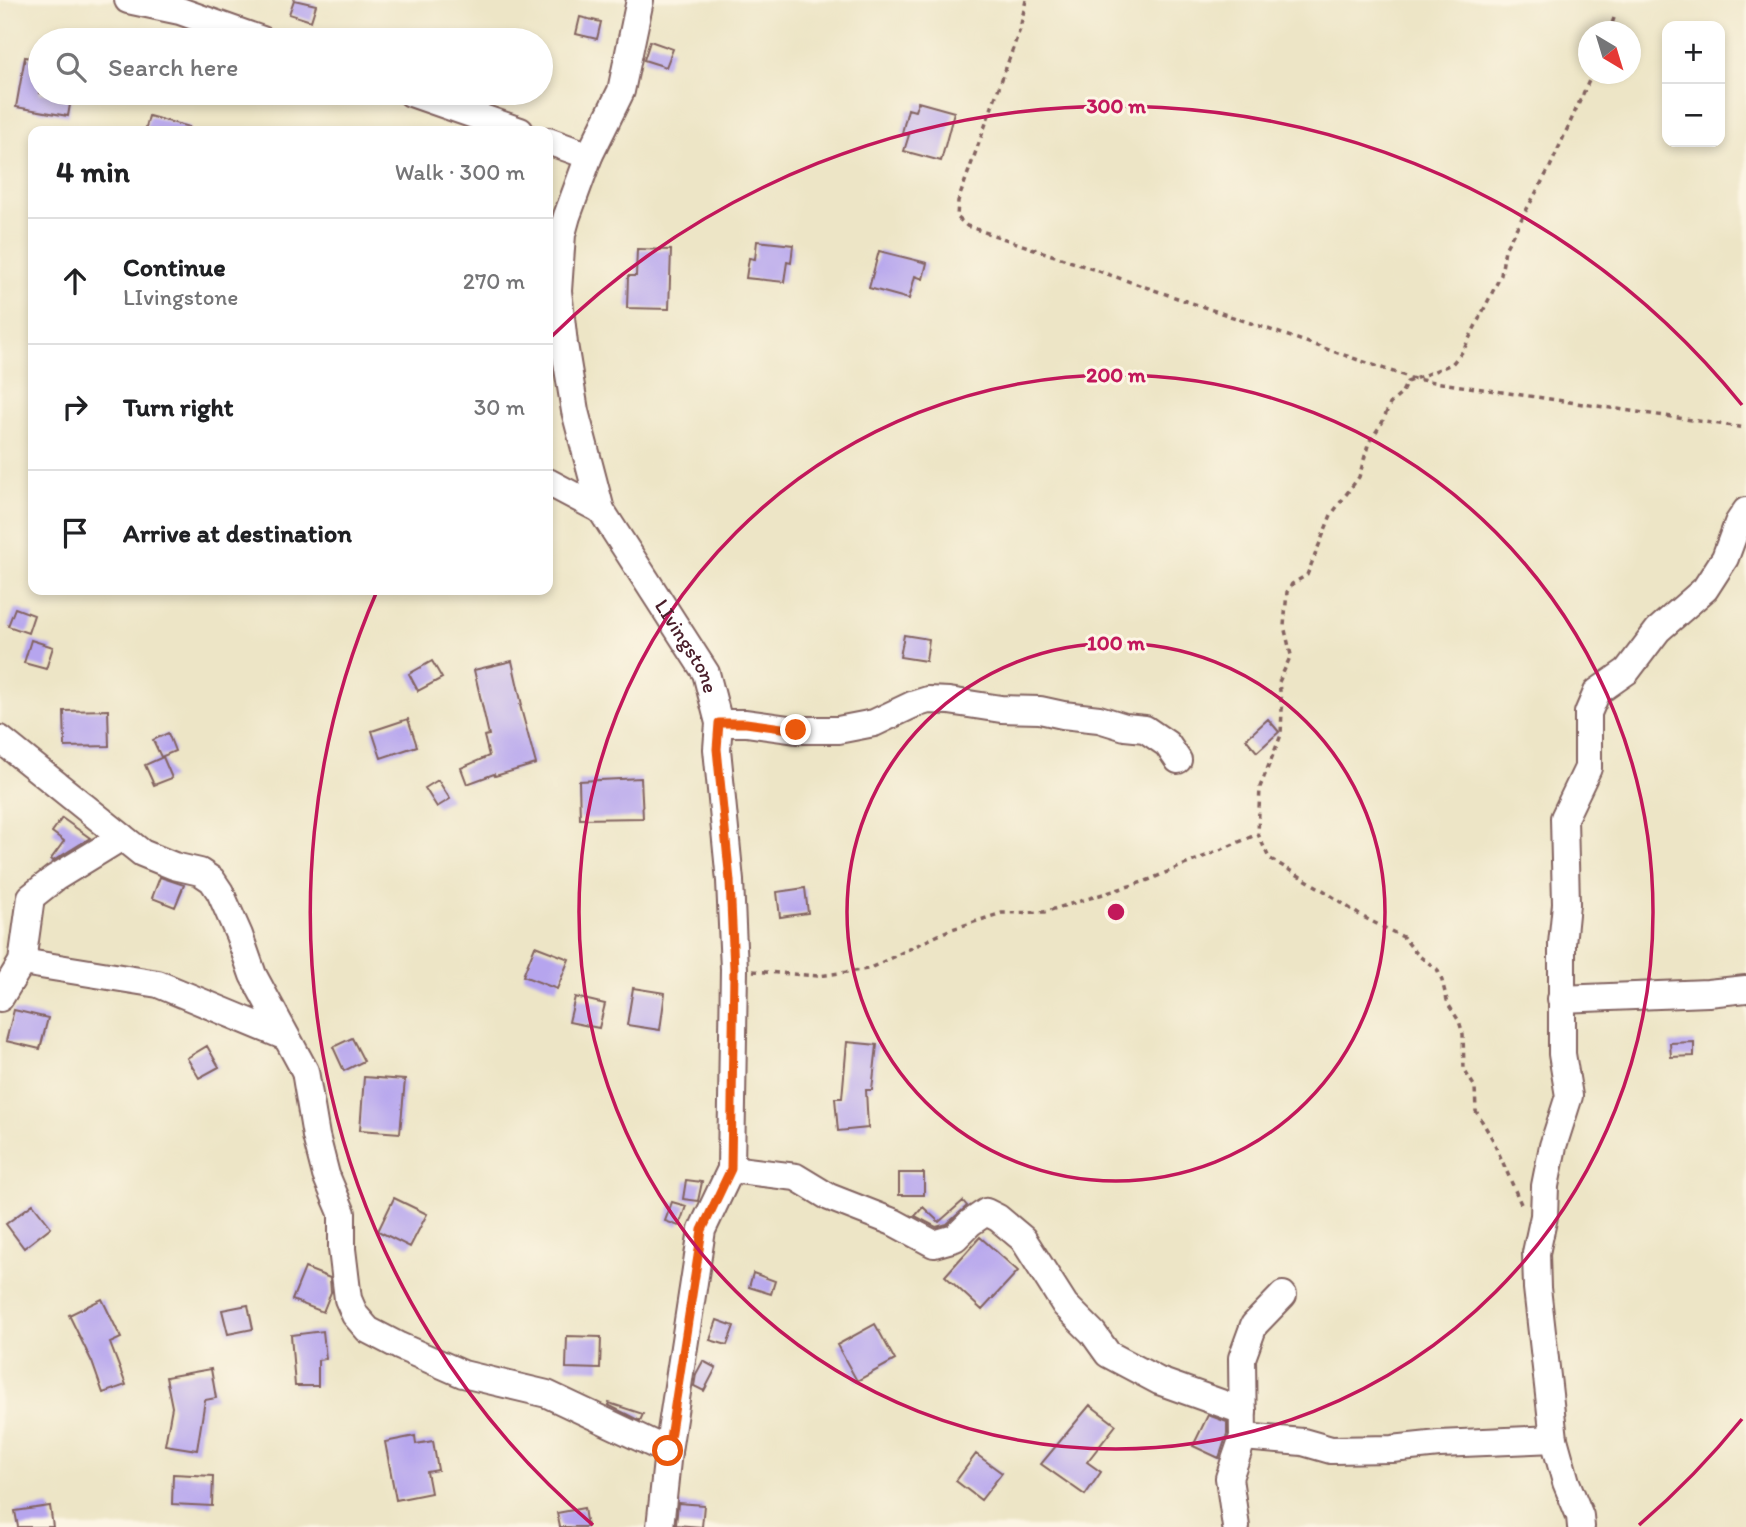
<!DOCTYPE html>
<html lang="en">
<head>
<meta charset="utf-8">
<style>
  :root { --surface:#fff; --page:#f2f2f2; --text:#202124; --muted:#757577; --line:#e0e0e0 }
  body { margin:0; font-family:Itim,sans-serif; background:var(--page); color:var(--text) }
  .controls { position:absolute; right:21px; top:21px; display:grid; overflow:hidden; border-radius:14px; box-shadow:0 4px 10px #0003 }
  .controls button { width:63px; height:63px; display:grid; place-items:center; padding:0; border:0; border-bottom:2px solid var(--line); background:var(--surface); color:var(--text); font:35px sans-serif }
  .compass { position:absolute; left:1578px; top:21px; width:63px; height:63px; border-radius:50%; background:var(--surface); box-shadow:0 4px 10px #0003; rotate:142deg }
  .stop { position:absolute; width:21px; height:21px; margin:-16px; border:5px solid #ea580c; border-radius:50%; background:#fff }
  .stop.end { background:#ea580c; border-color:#fff; box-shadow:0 2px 7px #0008 }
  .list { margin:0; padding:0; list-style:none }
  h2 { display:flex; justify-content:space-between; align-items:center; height:91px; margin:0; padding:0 28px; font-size:30px }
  h2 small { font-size:23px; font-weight:400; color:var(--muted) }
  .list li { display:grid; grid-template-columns:46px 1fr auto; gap:21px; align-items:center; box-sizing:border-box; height:126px; padding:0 28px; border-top:2px solid var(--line) }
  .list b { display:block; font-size:26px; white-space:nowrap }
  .list p { margin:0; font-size:23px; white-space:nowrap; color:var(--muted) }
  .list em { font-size:23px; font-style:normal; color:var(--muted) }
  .icon { flex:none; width:38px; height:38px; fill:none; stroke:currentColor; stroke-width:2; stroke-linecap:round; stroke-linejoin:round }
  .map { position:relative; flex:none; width:1746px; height:1527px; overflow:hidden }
  .search { position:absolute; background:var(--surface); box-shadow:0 4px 10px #0003; left:28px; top:28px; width:525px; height:77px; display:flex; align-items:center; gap:18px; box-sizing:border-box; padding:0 24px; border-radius:38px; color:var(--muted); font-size:26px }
  .panel { position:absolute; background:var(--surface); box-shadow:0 4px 10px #0003; left:28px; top:126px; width:525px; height:469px; border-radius:14px }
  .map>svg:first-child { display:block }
  .building { fill:#b6a5ee }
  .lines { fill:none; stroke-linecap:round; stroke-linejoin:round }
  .minor-casing { stroke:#836461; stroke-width:30 }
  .path { stroke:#836461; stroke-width:3.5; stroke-dasharray:5 5; stroke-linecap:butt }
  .minor { stroke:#fff; stroke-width:26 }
  .route { stroke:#ea580c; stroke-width:9 }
  .ring { fill:none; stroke:#c2185b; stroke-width:3.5 }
  .labels { text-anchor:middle; stroke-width:6; stroke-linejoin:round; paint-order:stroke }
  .street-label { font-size:21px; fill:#4a1f2b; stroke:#fcf5e5 }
  .centre { fill:#c2185b; stroke:#fcf5e5; stroke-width:3.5 }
  .ring-label { font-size:21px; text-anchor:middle; font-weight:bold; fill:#c2185b; stroke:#fcf5e5; stroke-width:6; stroke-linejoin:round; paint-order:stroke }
</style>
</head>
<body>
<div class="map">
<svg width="1746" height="1527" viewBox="0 0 1746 1527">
  <rect width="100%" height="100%" fill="#fcf5e5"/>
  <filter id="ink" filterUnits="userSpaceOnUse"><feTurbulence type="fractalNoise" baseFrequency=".0143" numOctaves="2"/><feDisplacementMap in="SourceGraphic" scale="14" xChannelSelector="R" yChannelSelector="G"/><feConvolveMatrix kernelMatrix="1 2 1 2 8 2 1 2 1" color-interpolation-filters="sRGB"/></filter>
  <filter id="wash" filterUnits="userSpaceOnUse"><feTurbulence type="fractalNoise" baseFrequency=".00686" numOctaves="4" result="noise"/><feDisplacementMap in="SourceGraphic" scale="28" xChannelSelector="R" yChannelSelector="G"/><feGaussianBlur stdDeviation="1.57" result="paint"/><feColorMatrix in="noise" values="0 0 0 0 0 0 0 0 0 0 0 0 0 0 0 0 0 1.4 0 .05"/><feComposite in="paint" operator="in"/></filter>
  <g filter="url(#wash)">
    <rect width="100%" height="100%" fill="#ede5c6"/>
    <g id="blocks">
      <path class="building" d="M294,0L316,5L311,21L289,14Z
        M580,17L601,22L597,39L576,34Z
        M650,41L673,49L666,67L644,60Z
        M25,57L40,60V93H72L68,116L16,107Z
        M918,102L954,112L941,161L904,151L909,135L902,133L908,109L915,111Z
        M149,116L189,127V131H145Z
        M757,241L793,245L791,263L787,262L784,282L746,278L749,258L755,259Z
        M637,249L671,250L669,309L627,308L628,276H636Z
        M879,251L927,263L923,279L915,276L909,299L869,288Z
        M15,608L34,615L28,633L8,626Z
        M904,635L929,639L926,661L900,657Z
        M31,640L53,647L46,669L24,663Z
        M432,661L442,678L418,691L409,674Z
        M512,661L522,705H520L536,764L495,776L494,774L467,784L461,768L489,756L484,736L489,735L474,670Z
        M108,710L109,746L65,747L64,711Z
        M408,719L417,746L381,758L372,731Z
        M1268,719L1279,732L1257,752L1246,739Z
        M168,733L175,751L161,757L153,740Z
        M163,757L172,778L154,785L145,765Z
        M641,778L643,818L580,819L579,781Z
        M438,780L450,799L437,807L425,788Z
        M62,818L90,838L53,861L51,859L64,841L52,832Z
        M160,877L184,885L175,907L152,898Z
        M805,888L808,913L780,917L777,892Z
        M535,946L569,959L557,989L523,976Z
        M633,988L665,993L660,1030L627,1025Z
        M575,997L605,1004L599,1028L569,1022Z
        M14,1010L48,1018L40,1049L6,1041Z
        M352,1038L364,1061L344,1071L333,1047Z
        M847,1042L877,1045L872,1090H866L868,1128L838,1131L835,1098H842Z
        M1694,1042V1056L1671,1057L1670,1043Z
        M207,1046L219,1067L199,1078L187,1058Z
        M364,1077L405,1080L400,1133L360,1130Z
        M899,1173H924V1195H899Z
        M686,1180L702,1182L698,1201L683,1199Z
        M394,1198L427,1214L410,1247L378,1231Z
        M963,1201L967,1206L947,1224L936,1227L915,1216L923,1207L939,1222Z
        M672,1202L686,1206L679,1226L665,1221Z
        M33,1204L51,1227L24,1248L6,1224Z
        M980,1237L1018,1271L982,1310L945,1276Z
        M305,1268L330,1278L331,1292L323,1312L292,1300Z
        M753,1273L775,1281L771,1294L749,1287Z
        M102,1299L121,1338L110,1343L126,1385L103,1393L92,1362L69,1315Z
        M248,1305L253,1329L228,1334L222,1310Z
        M717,1320L734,1326L727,1345L710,1340Z
        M875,1324L895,1360L857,1381L837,1345Z
        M323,1331L326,1359L318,1360V1386H295L291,1335Z
        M567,1336L601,1337L600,1369L566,1368Z
        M703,1361L716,1368L704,1391L694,1386L696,1374Z
        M211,1369L216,1398L205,1400L197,1450L165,1445L172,1407L166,1377Z
        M609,1403L643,1414L640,1421L608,1405Z
        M1090,1405L1116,1425L1087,1462L1101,1472L1085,1495L1041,1464Z
        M1208,1415L1227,1422V1434L1219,1458L1193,1446Z
        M415,1436L416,1444L433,1441L438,1470L427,1472L431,1493L396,1500L385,1442Z
        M976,1454L1002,1473L981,1500L956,1481Z
        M173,1474L213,1476L212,1506L172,1504Z
        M678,1503L704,1505L702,1527L676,1525Z
        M50,1506L53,1527H18L15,1511Z
        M584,1508L587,1527H560L557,1513Z"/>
    </g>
  </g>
  <g filter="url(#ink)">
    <use href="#blocks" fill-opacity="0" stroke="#836461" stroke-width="2"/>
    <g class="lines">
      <g class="minor-casing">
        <g id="minor">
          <path d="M128,0L180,11L262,40"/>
          <path id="s1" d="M640,0L621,91L589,156L567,216L562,234L558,291L564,344L575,411L601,510L706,673L719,723L717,749L730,881L734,969L731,1169L702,1230L668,1451L660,1527"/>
          <path d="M411,93L520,131"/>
          <path d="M548,141L589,156"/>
          <path d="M548,482L601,510"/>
          <path d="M719,723H746L796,730H838L874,723L912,705L928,700L949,701L1001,709L1040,710L1063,715L1099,719L1125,727L1145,729L1167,744L1178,760"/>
          <path d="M0,739L142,853L174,866L200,872L212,880L220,892L239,935L253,975L305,1071L316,1136L326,1175L342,1213V1249L348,1299L355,1315L368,1330L399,1346L463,1374L547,1394L668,1451"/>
          <path d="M22,962L158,984L286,1037"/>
          <path d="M0,998L22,962L31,897L55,878L122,837"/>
          <path d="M1561,999L1708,993L1746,989"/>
          <path d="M731,1169L796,1177L829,1197L893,1222L934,1244L955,1238L970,1223L986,1212L998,1218L1023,1239L1065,1305L1093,1333L1108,1354L1159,1381L1243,1411"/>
          <path d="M1243,1437L1303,1442L1331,1450L1392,1449L1439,1444L1554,1439"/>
          <path d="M1236,1527L1229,1478L1243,1437L1242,1358L1254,1325L1283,1295"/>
          <path d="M1581,1527L1580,1516L1566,1482L1554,1439L1537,1288L1536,1253L1544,1216L1545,1186L1553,1146L1569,1096L1562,1054V944L1566,904L1564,818L1588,768V713L1597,692L1627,671L1658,630L1705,589L1725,558L1738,523L1746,511"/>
        </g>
      </g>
      <path class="path" d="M1026,0L1020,29L958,201L957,217L967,226L1414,379L1746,428
        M1609,32L1614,18
        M753,971L819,976L868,969L949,930L1002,913L1044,912L1146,881L1258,834
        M1521,1204L1493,1140L1476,1111L1475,1087L1464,1070L1463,1034L1459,1021L1448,1004L1441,977L1437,969L1419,956L1403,937L1361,916L1323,890L1269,858L1258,834L1260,787L1281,735L1282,709L1279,682L1291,655L1284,626L1287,592L1292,584L1307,575L1331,515L1359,477L1369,442L1382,423L1390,404L1401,394L1407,382L1452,364L1463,351L1501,275L1505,249L1550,167L1592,74"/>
      <use href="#minor" class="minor"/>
    </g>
  </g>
  <g class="lines" filter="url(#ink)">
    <path class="route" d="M668,1451L702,1230L731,1169L734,969L730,881L717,749L719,723H746L796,730"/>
  </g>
  <g class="ring">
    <circle cx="1116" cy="912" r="269"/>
    <circle cx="1116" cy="912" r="537"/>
    <path d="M1742 1419A806 806 0 0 1 1639 1525M593 1525A806 806 0 0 1 377 591M551 337A806 806 0 0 1 1742 405"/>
  </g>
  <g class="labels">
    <g class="street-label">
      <text dy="7" stroke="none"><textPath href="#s1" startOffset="690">LIvingstone</textPath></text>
    </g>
  </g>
  <circle cx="1116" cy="912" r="10" class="centre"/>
  <g class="ring-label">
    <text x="1116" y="113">300 m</text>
    <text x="1116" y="382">200 m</text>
    <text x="1116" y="650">100 m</text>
  </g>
</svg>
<div class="controls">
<button>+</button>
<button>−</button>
</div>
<svg class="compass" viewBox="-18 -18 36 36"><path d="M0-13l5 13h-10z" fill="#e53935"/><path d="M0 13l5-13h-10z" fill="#757577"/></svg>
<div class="stop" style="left:668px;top:1451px"></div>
<div class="stop end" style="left:796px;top:730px"></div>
<div class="search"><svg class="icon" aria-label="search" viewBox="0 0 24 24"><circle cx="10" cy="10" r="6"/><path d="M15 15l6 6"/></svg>Search here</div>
<section class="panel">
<h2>4 min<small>Walk · 300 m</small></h2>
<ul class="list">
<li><svg class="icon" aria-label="ahead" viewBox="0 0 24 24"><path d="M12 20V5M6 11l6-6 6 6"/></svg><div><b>Continue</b><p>LIvingstone</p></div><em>270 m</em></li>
<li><svg class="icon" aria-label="right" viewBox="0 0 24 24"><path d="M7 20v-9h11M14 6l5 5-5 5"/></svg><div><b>Turn right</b></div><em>30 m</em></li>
<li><svg class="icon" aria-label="arrive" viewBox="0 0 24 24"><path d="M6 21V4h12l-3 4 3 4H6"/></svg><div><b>Arrive at destination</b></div></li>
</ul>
</section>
</div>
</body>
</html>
